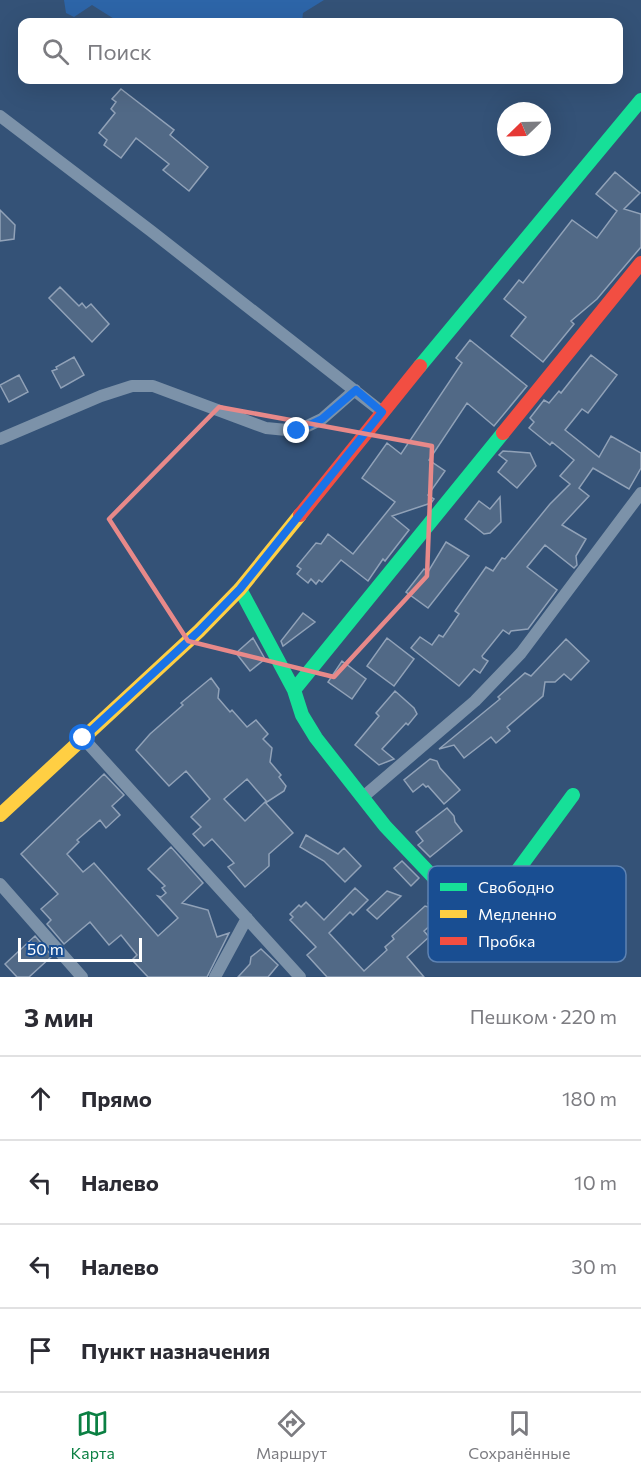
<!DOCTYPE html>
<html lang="ru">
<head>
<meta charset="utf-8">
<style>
  :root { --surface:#fff; --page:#f7f7f7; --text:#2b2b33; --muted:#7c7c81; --line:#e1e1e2; --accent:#0b8043 }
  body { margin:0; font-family:Commissioner,sans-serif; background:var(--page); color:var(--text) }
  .compass { position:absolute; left:497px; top:102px; width:54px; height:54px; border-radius:50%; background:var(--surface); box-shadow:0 6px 24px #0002; rotate:247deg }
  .scale { position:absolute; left:18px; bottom:15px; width:124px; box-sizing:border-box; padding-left:6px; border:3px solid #fff; border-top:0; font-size:16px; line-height:21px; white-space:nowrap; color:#fff; -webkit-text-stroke:4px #194e92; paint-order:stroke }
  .stop { position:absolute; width:18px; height:18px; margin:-14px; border:4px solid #1a73e8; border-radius:50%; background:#fff }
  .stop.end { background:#1a73e8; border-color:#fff; box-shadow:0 2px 6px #0008 }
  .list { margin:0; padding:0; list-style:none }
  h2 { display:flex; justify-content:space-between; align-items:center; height:78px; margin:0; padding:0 24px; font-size:26px }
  h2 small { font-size:20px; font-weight:400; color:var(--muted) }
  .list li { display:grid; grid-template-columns:39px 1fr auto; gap:18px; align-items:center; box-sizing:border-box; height:84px; padding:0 24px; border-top:2px solid var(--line) }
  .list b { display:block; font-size:22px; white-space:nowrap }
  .list em { font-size:20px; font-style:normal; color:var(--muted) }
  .icon { flex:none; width:33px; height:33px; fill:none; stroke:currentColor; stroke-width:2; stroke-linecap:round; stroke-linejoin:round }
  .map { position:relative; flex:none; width:641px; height:977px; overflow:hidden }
  .search { position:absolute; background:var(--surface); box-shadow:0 6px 24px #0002; left:18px; right:18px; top:18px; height:66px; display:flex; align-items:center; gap:15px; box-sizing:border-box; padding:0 21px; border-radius:12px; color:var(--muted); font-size:22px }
  .sheet { height:414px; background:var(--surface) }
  nav { display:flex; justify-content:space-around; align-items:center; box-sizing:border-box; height:84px; border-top:2px solid var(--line); background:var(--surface); font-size:16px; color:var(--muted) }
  nav a { display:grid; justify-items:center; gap:3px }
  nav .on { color:var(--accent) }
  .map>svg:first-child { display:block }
  .green { fill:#2d65a8 }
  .building { fill:#516986; stroke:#91a2b8; stroke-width:1.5 }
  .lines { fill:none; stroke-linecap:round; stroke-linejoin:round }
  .street { stroke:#7c92a9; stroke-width:12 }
  .fast { stroke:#16e098; stroke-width:14 }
  .slow { stroke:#ffcf43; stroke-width:14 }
  .jam { stroke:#f24e42; stroke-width:14 }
  .route { stroke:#1a73e8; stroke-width:8 }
  .marked { fill:none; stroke:#e88989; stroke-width:4.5; stroke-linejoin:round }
  .key { fill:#194e92; stroke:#5e83b3; stroke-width:1.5 }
  .key-label { font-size:16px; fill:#fff }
</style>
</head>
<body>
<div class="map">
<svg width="641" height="977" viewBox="0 0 641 977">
  <rect width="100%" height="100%" fill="#345277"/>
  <path class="green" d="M64,0H324L303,13L302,22H119L92,5L74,17L66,13Z"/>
  <path class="building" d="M121,89L174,130L170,135L208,167L189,191L163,170L169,164L136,138L121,158L104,145L107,140L99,133L115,113L111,109L116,102L112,99Z
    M615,172L640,193L624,209L641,214V247L597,299L571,321L574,324L543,362L511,336L526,317L504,299L519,280L523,283L572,220L597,238L617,211L596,194Z
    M0,210L15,225L14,239L0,241Z
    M60,287L79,306L82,303L86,308L91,304L109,324L92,342L49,298Z
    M470,340L527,386L494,426L467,403L429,460L445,471L428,495L434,499L431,503L392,516L409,530L385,561L383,559L368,581L341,560L322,582L319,580L316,584L311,579L308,583L297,574L301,569L297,566L316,543L321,544L328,534L353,554L395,502L362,478L387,443L401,454L462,363L456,358Z
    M591,355L617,375L588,413L582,409L565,430L599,457L611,436L641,453V468L629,489L593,468L579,488L589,496L562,525L586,539L576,556L577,565L574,568L545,545L527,567L557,590L528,629L511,631L509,634L503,630L482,656L483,658L488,661L480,673L474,669L459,686L411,648L420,637L432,645L439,635L443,637L459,614L455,611L486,567L493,571L502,558L505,559L550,504L570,484L560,476L574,460L552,442L550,445L529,428L534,422L530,418L544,400L549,403L559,391L561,393Z
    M74,357L84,375L61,388L52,371L57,369L56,367Z
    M19,375L28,392L9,402L0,385Z
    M503,451L530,453L536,466L517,488L498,472L507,461L499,455Z
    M500,497L501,522L490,533L484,534L465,519L479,501L490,509Z
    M446,542L469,556L428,608L406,592L424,569L428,572Z
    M303,613L315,622L283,646L281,641Z
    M253,638L265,659L250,671L236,653Z
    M387,638L414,659L394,686L367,666Z
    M566,639L589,661L571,680L564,674L555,682H545L543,696L507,727L510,731L496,743L491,737L464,758L454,745L439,749L500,699L498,697L525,673L531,676Z
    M342,661L366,679L352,699L328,682Z
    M211,678L219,689L218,698L230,712L232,710L247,727L256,720L268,734L263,739L272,748L270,762L281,775L279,777L286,786L284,791L267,802L247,779L224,799L245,821L265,802L293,833L269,854V866L245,887L228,867L234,863L212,839L204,846L193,834L201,827L191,817L210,799L186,771L169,786L136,750L150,734L183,705L181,703Z
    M395,691L414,708L417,714L408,725L406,723L382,749L394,759L379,765L355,745L379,716L376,713Z
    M430,759L437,761L440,768L460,790L444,804L428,786L426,787L423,784L413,792L404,780Z
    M104,774L124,795L112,806L120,815L106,828L100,820L77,840L79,842L67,854L83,872L94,863L158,936L178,918L158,896L161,897L166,893L162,888L165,886L148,869L171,847L203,883L182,903L208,910L217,937L229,933L207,977H148L132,960L137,955L121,935L109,945L90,922L64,944L47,924L51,920L41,909L58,894L21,854Z
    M447,808L454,816L455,822L462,831L430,857L418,845L423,841L416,832Z
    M306,835L338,854L344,848L361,866L345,882L324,861L300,847Z
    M402,861L419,878L411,886L394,868Z
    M355,888L368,900L353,915L350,912L329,933L364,971L387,950L385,947L394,939L392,936L425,906L432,908L428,903L436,896L462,924L458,927L445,912L424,931L429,937L407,957L424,977H327L307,955L316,947L290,920L293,917L290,914L299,905L301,907L306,902L324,920Z
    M387,891L401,896L377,919L367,910Z
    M35,936L52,956L29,977H17L5,964Z
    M261,949L278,965L268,977H238L250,964L251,957Z"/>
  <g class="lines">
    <path class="street" d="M0,116L151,231L382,412
      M0,439L101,396L132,386H153L266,428L297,431L322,419L355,390
      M83,738L300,977
      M363,797L475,701L521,653L641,493
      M0,884L82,977
      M215,977L247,918"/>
    <path class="fast" d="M420,366L641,100
      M240,589L294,690L302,715L316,738L385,826L471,917H480L512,878L573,795
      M294,690L503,433"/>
    <path class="slow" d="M0,815L199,631L240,589L300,515"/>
    <path class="jam" d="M503,433L641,263
      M300,515L420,366"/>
  </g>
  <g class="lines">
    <path class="route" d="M83,738L199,631L240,589L382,412L356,390L322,419L297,431"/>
  </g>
  <path class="marked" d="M219,407L432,446L427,576L334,677L188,641L109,519Z"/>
  <rect x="428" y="866" width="198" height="96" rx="9" class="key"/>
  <rect x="440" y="883" width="27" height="8" fill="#16e098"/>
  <rect x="440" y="910" width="27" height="8" fill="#ffcf43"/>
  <rect x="440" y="937" width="27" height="8" fill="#f24e42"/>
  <g class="key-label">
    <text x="478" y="893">Свободно</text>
    <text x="478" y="920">Медленно</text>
    <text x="478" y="947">Пробка</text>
  </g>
</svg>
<svg class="compass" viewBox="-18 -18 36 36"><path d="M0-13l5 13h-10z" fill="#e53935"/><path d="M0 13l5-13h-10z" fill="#7c7c81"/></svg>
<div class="scale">50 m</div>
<div class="stop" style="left:83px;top:738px"></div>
<div class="stop end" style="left:297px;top:431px"></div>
<div class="search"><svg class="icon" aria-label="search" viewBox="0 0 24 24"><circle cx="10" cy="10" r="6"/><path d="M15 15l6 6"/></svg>Поиск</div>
</div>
<section class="sheet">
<h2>3 мин<small>Пешком · 220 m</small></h2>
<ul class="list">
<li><svg class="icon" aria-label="ahead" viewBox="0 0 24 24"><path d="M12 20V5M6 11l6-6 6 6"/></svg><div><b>Прямо</b></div><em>180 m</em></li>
<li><svg class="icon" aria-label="left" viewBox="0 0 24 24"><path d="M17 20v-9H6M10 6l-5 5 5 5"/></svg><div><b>Налево</b></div><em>10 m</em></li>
<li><svg class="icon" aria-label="left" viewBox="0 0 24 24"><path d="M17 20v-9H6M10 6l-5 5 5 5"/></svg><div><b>Налево</b></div><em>30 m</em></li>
<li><svg class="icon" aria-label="arrive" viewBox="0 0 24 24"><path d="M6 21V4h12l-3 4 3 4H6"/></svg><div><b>Пункт назначения</b></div></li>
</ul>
</section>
<nav>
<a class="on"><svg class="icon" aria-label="map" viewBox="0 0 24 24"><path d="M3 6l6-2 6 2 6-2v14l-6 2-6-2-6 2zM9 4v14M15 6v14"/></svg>Карта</a>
<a><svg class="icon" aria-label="directions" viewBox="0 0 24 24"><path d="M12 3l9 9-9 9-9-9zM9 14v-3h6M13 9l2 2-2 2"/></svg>Маршрут</a>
<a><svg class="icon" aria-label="saved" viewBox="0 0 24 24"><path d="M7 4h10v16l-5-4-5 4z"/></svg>Сохранённые</a>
</nav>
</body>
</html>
